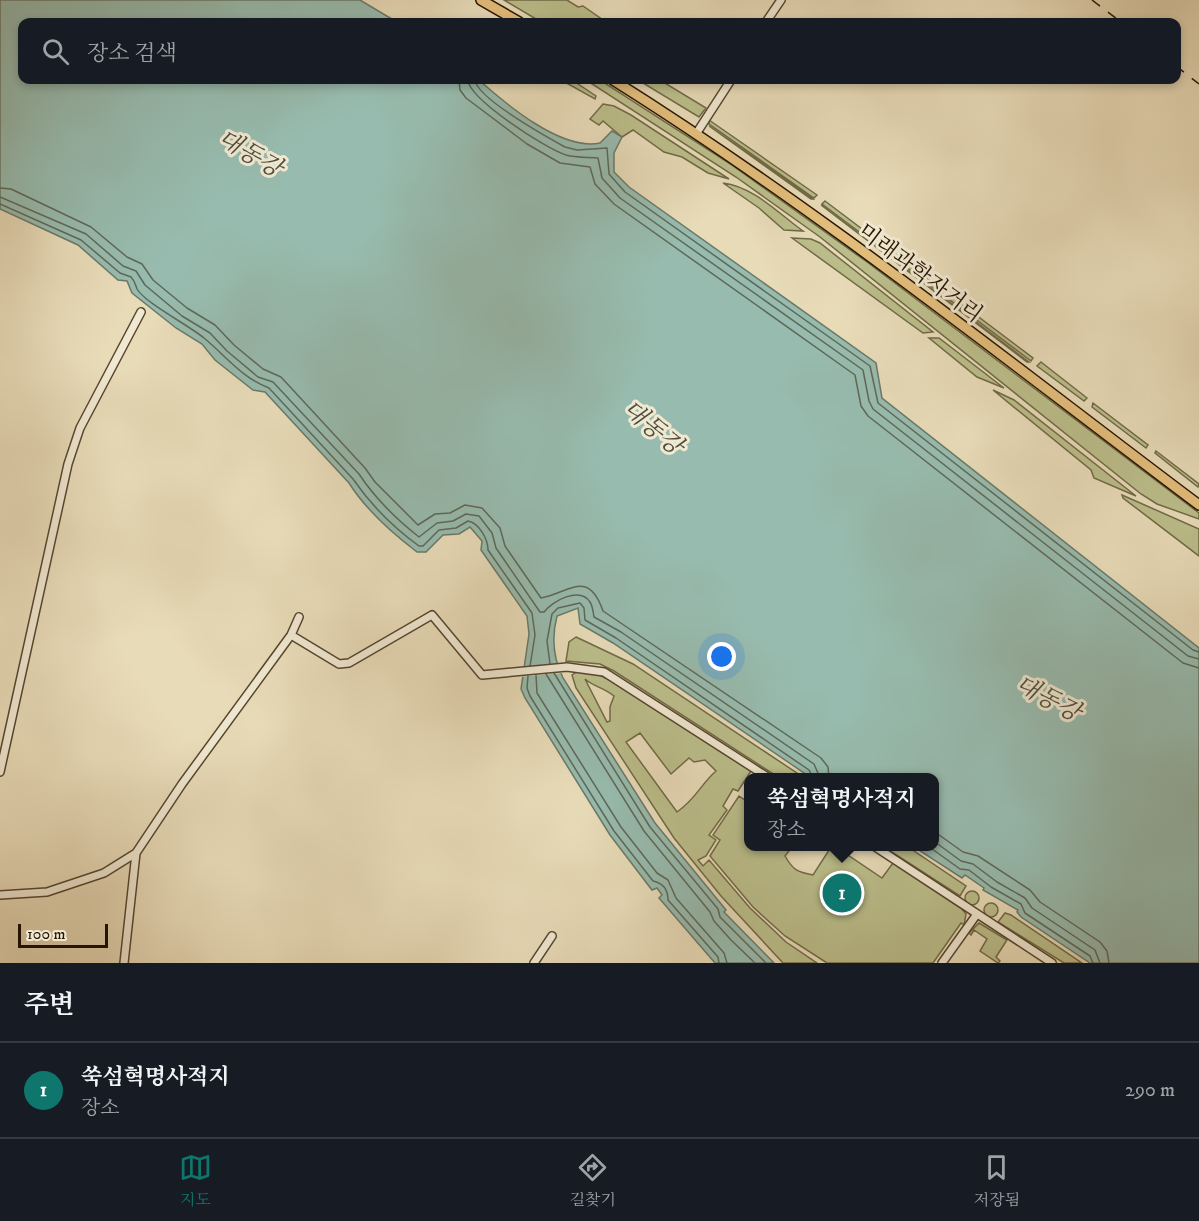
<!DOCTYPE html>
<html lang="ko">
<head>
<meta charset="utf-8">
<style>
  :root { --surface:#171b24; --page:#20242c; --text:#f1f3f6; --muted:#9ea1a6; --line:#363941; --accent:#0f766e }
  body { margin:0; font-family:"IM FELL DW Pica","Noto Serif KR",serif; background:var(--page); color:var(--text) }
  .scale { position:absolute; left:18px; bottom:15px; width:90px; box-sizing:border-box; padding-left:6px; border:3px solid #261501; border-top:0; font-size:16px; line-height:21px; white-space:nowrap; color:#261501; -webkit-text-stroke:4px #f0e8d1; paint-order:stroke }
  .you { position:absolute; left:722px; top:657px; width:21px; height:21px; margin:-15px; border:4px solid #fff; border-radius:50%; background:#1a73e8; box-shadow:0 0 0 9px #1a73e833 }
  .badge { display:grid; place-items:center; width:39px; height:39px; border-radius:50%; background:var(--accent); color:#fff; font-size:20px; font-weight:700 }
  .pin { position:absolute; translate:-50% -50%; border:3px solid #fff; box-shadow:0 2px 6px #0006 }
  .popup { position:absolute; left:744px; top:773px; width:195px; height:78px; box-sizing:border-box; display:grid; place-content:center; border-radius:12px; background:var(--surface); filter:drop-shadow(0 2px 4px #0005); font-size:20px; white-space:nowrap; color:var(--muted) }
  .popup b { font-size:22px; color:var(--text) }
  .popup::after { content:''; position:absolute; left:50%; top:100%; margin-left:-12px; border:12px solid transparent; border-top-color:var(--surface) }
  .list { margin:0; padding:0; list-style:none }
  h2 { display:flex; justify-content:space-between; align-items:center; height:78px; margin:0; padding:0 24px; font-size:26px }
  h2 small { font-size:20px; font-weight:400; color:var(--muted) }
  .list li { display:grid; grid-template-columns:39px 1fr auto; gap:18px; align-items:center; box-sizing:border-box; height:96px; padding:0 24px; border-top:2px solid var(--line) }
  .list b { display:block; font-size:22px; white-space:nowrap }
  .list p { margin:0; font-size:20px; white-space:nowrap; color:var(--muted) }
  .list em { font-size:20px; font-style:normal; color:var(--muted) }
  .icon { flex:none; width:33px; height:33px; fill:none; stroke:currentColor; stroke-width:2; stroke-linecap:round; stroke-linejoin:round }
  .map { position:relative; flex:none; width:1199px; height:963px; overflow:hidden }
  .search { position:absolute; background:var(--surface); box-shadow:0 3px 9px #0003; left:18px; right:18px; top:18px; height:66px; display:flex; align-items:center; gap:15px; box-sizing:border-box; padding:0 21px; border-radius:12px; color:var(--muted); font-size:22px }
  .sheet { height:174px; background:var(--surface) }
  nav { display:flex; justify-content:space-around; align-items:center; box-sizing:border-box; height:84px; border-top:2px solid var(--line); background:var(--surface); font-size:16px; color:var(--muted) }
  nav a { display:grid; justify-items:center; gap:3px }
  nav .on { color:var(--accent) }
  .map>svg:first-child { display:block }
  .green { fill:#bbbe8b; stroke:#706a46; stroke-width:1.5; fill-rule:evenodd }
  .water { fill:#97bbae; stroke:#6a7969; stroke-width:1.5 }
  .pier { fill:#e8dbb8 }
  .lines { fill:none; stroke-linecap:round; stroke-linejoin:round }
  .shore { stroke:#5e6858; stroke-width:1.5 }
  .minor-casing { stroke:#56462f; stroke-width:10 }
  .major-casing { stroke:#261501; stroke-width:12 }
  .minor { stroke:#f0e8d1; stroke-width:7 }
  .major { stroke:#e4be7c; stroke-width:9 }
  .rail { stroke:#261501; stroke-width:1.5; stroke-dasharray:10 10; stroke-linecap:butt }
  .labels { text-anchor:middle; stroke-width:6; stroke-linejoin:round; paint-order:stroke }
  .street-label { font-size:22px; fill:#261501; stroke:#f0e8d1 }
  .water-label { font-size:24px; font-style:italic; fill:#4e4f3e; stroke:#f0e8d1 }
</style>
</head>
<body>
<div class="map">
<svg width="1199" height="963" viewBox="0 0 1199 963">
  <rect width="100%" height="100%" fill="#e8dbb8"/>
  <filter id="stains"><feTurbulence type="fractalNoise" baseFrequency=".00333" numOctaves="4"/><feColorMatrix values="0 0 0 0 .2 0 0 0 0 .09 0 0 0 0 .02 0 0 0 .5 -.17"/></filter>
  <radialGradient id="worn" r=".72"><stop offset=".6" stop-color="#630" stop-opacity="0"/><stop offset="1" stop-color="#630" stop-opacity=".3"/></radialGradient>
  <path class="green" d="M504,0H567L578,7L583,6L606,22H541Z
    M561,80H572L596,96L595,99Z
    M586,80H600L729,163L867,262L1199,513V519L1157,504L1141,494L820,237L736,177Z
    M638,80H660L706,108L699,117Z
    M603,104L614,106L631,115L729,179L708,173L682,157L664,152L633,130L622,137L603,121L599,125L590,119Z
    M709,120L817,195L814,198L709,124Z
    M709,126L813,199H811Z
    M723,183C754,187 778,213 803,231L784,230L759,208Z
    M825,201L1033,358L1031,361L822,204Z
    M821,205L1029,362H1027Z
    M792,238L811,239L820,243L933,332L923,333Z
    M929,338H939L1004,388L977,377Z
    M1041,362L1087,398L1084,401L1037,366Z
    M993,390L1014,400L1136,496L1094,478L1091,470Z
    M1093,403L1148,445L1146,448L1092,407Z
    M1156,451L1199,484L1198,487L1155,453Z
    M1122,495L1199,529V556L1123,498Z
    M576,637L633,664L803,777H778L614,671L600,664L566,661L569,642Z
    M578,671L597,674L614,682L751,771L738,791L733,789L723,806L727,810L709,835L716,840L706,856L698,860L703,866L709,860L750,908L786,942L817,963H783L721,896L674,838L576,688L572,675ZM585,679C594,687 603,687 614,696L610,707V721L607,722ZM640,733L671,774L689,758L694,762L705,760L716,771C700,785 697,798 677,812L626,742Z
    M739,796L749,803V846L792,847L785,856C793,870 797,872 813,875L831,847H849L845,853L882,878L893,863L962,909L966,914L964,925L961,923L933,963H827L785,936L753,907L710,856L720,840L713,835Z
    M884,847H908L966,886L960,896Z
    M965 898a7 7 0 1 1 14 0a7 7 0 1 1-14 0Z
    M984 910a7 7 0 1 1 14 0a7 7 0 1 1-14 0Z
    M1005,913L1011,915L1082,963H1064L998,922Z
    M979,923L1007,940L996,957L1000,961L998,963L980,951L987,939L974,930L971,935L969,933Z"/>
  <path class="water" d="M0,0H360L397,22H22V80H479C506,104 561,151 600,143L612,131L622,137L614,153V172L629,187L876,363L882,398L1199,648V963H1090L1021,917L1017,912L1018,910L983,890L984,888L965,875L962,878L914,847L935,846V778L810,777L613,643L580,624L578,608L557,616C551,639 553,658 563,678L655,823L726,910L724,912L774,963H715L659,898L662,895L657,888L652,890L610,835L525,698L521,689L529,634L527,616L481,550L482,541L470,527L459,534L443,535L426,552H417C392,533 366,510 349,483L265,392L253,390L215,360L202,344L176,328L132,293L127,281L118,280L78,245L0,209Z"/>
  <path class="pier" d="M559,663L563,673L519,677L521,667Z"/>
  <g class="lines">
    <path class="shore" d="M459,80L460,90L466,98L527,144L560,163L590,167L595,184L614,204L855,375L861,406L868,416L1183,663L1199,668
      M468,80C469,99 546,149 566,155C577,158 588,157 598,158L602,178L620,198L863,370L869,401L873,409L1188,656L1199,659
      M475,80C477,98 547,137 565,147L577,150L607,148L609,174L625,192L870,366L878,403L1193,650L1199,652
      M0,188L11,189L91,227L127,257L142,264L153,280L187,308L215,325L234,345L263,369L281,377L365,468L375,482L418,525L435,514L450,513L465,505L482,508L500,528L505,546L541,598C569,593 588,568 603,611L821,758L828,767L829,778
      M0,197L86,234L123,266L136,271L145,285L182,316L210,333L227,351L258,377L273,382L359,474C375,498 396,519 419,537L437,523L453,521L466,514L479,516L492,533L496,548L540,612H544C552,601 580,586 590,602C593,607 593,612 594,617L621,632L814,764L820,778
      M0,204L81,240L120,273L131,277C135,281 135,284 137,289C145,303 190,326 204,338C226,356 242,378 269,388L353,479C371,505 394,528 419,546H423L439,530L456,528L468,521C479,523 488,539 488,550L532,613L535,635L530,666
      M550,664L547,641L552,614L558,608L580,603L584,608L585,620L616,638L809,770L813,778
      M554,673L650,827L718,909L720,917L766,963
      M546,674L644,831L710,912L714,921L731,940L755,963
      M536,675L537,693L621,827L657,873L668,880L676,898L724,953L727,963
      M528,676L527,688L530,696L614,831L653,881C663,883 668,889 668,900L718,957L719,963
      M935,832L963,852L978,856L1030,890L1040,902L1100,942L1107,951L1109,963
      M935,842L961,861L973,864L997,882L1025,898L1032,908L1095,950L1100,963
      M928,846L960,869L969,870L991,887L1021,904L1025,913L1090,956L1093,963"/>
    <g class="minor-casing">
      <path id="minor" d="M766,22L781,0
        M696,134L731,80
        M291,635L339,664L349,663L432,615L482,675L567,667L604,672L769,778
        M0,772L68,464L80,428L141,312
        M874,846L1052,963
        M0,895L47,892L104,873L136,853
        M124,963L136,853L182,784L291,635L299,617
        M534,963L552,936
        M942,963L977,914"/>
    </g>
    <g class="major-casing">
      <path id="major" d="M481,0L519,22
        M613,80C817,208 1006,360 1199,505"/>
    </g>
    <use href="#minor" class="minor"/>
    <use href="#major" class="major"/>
    <path class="rail" d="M1092,0L1121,22
      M1176,66L1199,84"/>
  </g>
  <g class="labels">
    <g class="street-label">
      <text transform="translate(921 272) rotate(37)" y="8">미래과학자거리</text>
    </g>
    <g class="water-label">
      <text transform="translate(250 153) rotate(30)" y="8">대동강</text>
      <text transform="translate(653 427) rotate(40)" y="8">대동강</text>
      <text transform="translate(1048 698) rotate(28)" y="8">대동강</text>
    </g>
  </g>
  <rect width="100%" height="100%" filter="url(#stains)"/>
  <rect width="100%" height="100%" fill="url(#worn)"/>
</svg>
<div class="scale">100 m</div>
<div class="you"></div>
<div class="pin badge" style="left:842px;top:893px">1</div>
<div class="popup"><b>쑥섬혁명사적지</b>장소</div>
<div class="search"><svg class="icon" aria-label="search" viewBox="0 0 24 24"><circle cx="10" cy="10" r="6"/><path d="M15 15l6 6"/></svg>장소 검색</div>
</div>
<section class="sheet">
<h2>주변<small></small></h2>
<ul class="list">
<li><span class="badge">1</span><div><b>쑥섬혁명사적지</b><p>장소</p></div><em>290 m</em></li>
</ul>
</section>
<nav>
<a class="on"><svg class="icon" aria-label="map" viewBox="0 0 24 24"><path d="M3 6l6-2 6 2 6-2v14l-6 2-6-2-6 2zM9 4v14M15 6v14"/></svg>지도</a>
<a><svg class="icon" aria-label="directions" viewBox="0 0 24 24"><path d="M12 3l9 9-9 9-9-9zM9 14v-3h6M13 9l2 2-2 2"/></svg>길찾기</a>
<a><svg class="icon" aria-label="saved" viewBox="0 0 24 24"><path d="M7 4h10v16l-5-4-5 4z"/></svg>저장됨</a>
</nav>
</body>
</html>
